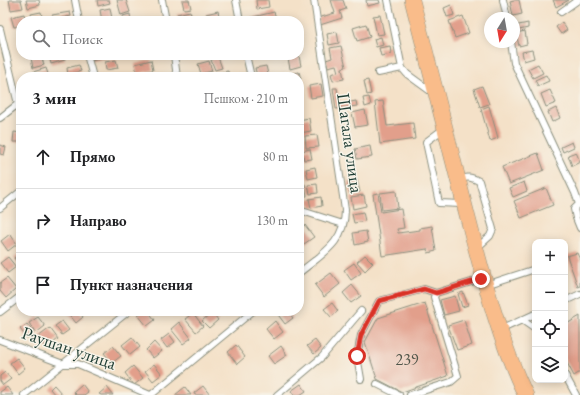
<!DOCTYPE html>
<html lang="ru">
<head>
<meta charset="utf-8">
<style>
  :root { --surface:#fff; --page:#f6f6f6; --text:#202124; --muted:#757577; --line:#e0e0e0 }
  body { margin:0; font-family:"EB Garamond",serif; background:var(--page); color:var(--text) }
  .controls { position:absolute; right:12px; bottom:12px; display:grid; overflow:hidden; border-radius:8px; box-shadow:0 2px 10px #0003 }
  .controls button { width:36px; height:36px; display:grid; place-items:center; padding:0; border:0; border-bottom:1px solid var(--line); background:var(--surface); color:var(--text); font:20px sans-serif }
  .compass { position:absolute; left:484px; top:12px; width:36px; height:36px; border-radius:50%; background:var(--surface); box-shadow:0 2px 10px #0003; rotate:191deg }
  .stop { position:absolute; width:12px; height:12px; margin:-9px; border:3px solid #d93025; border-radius:50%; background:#fff }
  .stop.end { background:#d93025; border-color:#fff; box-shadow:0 1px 4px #0008 }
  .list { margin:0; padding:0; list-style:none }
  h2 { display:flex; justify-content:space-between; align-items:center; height:52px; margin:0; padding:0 16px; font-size:17px }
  h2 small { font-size:13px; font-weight:400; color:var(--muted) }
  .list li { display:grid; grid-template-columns:26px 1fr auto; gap:12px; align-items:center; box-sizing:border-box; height:64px; padding:0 16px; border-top:1px solid var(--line) }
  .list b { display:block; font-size:15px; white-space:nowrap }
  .list em { font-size:13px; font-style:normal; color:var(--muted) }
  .icon { flex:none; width:22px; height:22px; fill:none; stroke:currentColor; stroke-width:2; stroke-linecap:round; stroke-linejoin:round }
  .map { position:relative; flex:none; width:580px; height:395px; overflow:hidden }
  .search { position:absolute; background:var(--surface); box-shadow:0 2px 10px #0003; left:16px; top:16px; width:288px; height:44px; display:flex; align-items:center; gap:10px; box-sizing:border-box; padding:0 14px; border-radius:16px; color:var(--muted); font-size:15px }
  .panel { position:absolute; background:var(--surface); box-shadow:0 2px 10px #0003; left:16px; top:72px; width:288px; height:244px; border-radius:16px }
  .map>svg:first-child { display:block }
  .building { fill:#e29f8b }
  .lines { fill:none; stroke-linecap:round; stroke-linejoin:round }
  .minor-casing { stroke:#8a8f7e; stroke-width:8 }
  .highway-casing { stroke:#8a8f7e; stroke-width:10 }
  .minor { stroke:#fff; stroke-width:6 }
  .highway { stroke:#f9bc8a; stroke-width:9 }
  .route { stroke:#d93025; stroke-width:5 }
  .labels { text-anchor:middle; stroke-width:3; stroke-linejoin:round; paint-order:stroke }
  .number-label { font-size:16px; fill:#50564a }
  .street-label { font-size:18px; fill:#1f3d34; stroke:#f7f3e8 }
</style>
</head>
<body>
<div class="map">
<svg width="580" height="395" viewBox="0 0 580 395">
  <rect width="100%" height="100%" fill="#f7f3e8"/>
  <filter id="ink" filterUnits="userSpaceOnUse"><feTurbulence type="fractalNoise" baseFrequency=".025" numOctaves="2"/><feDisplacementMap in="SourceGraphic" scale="8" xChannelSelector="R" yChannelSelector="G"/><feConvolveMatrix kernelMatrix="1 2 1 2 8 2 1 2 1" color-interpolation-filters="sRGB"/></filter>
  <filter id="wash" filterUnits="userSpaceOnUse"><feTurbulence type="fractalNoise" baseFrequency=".012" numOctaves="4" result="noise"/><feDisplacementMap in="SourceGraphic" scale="16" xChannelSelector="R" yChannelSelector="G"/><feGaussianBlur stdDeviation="0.9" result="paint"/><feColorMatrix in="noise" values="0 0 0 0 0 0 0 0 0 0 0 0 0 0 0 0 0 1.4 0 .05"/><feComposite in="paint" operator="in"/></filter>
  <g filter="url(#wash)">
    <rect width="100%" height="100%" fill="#f4e1c8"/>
    <g id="blocks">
      <path class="building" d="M9,0H21L23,8L11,10Z
        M26,0H39L40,5L28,8Z
        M97,0H109L110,3L98,6Z
        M117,0H126L130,12L121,15Z
        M182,0H189L191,8L184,9Z
        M256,0H268L269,7L257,9Z
        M331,0H343L346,9L340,11L342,18L320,25L318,18L335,13Z
        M366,0H379L380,3L367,6Z
        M514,0H519L522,14L513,16L510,1Z
        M553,0H569L556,7Z
        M451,5L454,15L447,17L444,8Z
        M110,8L112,19L102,21L100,10Z
        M190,11L193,21H179L177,14Z
        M218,11L220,21H208L206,14Z
        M41,12L43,21H32L31,14Z
        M70,12L71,16L53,20L52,15Z
        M274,12L277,21H249V18Z
        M24,14L26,21H21V26L14,27L11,17Z
        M130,14L131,21H124L123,16Z
        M380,15L384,34L377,35L373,16Z
        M463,16L469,33L455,38L449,21Z
        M562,22L567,30L561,34L556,27Z
        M528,23V28L515,31L514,26Z
        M366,24L370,37L357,41L353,28Z
        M525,31L527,44L519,46L516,33Z
        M337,32L339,43L329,45L327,34Z
        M381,37L383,45L376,47L374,39Z
        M341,46L346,67L342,68L344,79L333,81L331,74L338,72L336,65L328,67L326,60L332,58L330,48Z
        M390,46L391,54L381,56L379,48Z
        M532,50L534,58L524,61L522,52Z
        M41,55L44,65L33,68L31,58Z
        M49,55H63L65,60L51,64Z
        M89,55H115V56L91,61Z
        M299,56L301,66L290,69L288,58Z
        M218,57L222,68L215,70L211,60Z
        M116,60L118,68L106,70L105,62Z
        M151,60L153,70L137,74L135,64Z
        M209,61L212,71L201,74L198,64Z
        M538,64L543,73L533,78L528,69Z
        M79,65L81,71L68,75L67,68Z
        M266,66L268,74L257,76L255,68Z
        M46,68L49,77H34L33,72Z
        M228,71L229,77H216L215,73Z
        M299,72L301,79H299V77H290L289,74Z
        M546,75L549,81L538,86L535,80Z
        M368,80L371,94L367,95L364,81Z
        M321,84L323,96L311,98L309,86Z
        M482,86L489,104L480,107L474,89Z
        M333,88H337L340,104L356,101L357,106L336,109Z
        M550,90L556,103L546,107L541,94Z
        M369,97L371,105L365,107L363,98Z
        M383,101L387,126L413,123L415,139L380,144L375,102Z
        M489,106L498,138L490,141L481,109Z
        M556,108L560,118L552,122L548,112Z
        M365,110L368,125L355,127L352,113Z
        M309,118L311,131L300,133L299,120Z
        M14,132L21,133V142H13Z
        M317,135L319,147L306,148L305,136Z
        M572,142L574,147L563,152L561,147Z
        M0,145L6,147L4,155L0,154Z
        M370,146L372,157L357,159L355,149Z
        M310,149L312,159L304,160L302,151Z
        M576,152L580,162L572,166L568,155Z
        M538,153L544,170L509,184L502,167Z
        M315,167L317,177L308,179L306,169Z
        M357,180L360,192L350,194L348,182Z
        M524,182L527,191L513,197L509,188Z
        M305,184L307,196L299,197V185Z
        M317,184L318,193L310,194L308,185Z
        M546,188L553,205L521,218L514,201Z
        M396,191L398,208L382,210L380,193Z
        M378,193L381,212L401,209L404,228L397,229L398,233L420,230V228L432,226L436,251L428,253L427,249L382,256L373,194Z
        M364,195L366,206L353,209L351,197Z
        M321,197L322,206L311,208L309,199Z
        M363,212L365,221L354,223L352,214Z
        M305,225L314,237L304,244L299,237V229Z
        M366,231L368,242L355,245L353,233Z
        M10,234L17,244L8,251L1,241Z
        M21,252V267L14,258Z
        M577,253L580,260V286L578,287L567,256Z
        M365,255L373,263L365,271L357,262Z
        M8,257L16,267L8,273L0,263Z
        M354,263L361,273L351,280L344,270Z
        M331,273L340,284L324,297L315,285Z
        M7,278L16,289L6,298L0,291V283Z
        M352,285L361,296L351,303L343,293Z
        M463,292L468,305L462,307L458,294Z
        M455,296L459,311L444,315L440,300Z
        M332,303L338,311L331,317L324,309Z
        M425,303L448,376L402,392L377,379L365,342L378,318Z
        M69,311H79L83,317L76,323L67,312Z
        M143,311H148L155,320L147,326L138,315Z
        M285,311H288L293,318L285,324L279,316Z
        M212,312L218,320L209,328L202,321Z
        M193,313L203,326L196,332L185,319Z
        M580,316V372L574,376L565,359V325Z
        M38,317L45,326L36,333L29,323Z
        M464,320L472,345L457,350L448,325Z
        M62,321L69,330L62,335L55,326Z
        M275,321L283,332L274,339L266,329Z
        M179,322L191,338L183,344L171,329Z
        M27,324L34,333L27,338L20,329Z
        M50,328L58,339L47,348L38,337Z
        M169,334L175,342L167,348L161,340Z
        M132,337L140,347L130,355L122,345Z
        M315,340L321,348L314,354L307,346Z
        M154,342L162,351L153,358L146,350Z
        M236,345L245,357L237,364L228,352Z
        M113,346L121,356L112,363L104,353Z
        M281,346L287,355L274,364L268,356Z
        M17,358L25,368L18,374L10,363Z
        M154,364L162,374L153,381L145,371Z
        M133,366L143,378L134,385L125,373Z
        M5,372L11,379L3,385L0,381V376Z
        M82,384L88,392L84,395H76L73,392Z
        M301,384L306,391L300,395H294L291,391Z
        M54,385L62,394L61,395H55L50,389Z
        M203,386L210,395H195L194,393Z
        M7,387L13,395H0V392Z
        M107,387L113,395H101L99,394Z
        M185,387L191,395H175Z"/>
    </g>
  </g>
  <g filter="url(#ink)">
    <use href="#blocks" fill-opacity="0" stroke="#8a8f7e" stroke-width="1"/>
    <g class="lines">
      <g class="minor-casing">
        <path id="minor" d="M75,0L79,21
          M162,0L166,21
          M236,0L240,21
          M388,0L402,68L407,74L433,93
          M503,0L507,18
          M561,12L578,0
          M0,29L18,104L0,118
          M511,42L514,63L575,193L579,204L574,209L576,218L580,228
          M87,55L93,77
          M174,55L177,77
          M246,55L251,77
          M378,73L402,68
          M442,130L426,142L439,203L461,204
          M462,179C468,176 473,178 479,181L493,229L490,236L479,246
          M0,208L21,191
          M299,210L343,224
          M299,273C322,254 345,243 345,210L314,0
          M489,284L535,269
          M565,301L580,294
          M0,312L21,296
          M522,320L535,329
          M502,329L535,314
          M0,340L63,364H78L150,395
          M565,375L576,395
          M361,379L357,356L361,335L379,301L424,289L436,293
          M377,384L399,395
          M24,395L129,311
          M151,395L253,311
          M277,395L322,357L361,311
          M410,395L451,382L458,376L434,297L436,293L481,279"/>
      </g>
      <g class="highway-casing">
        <path id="highway" d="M409,0C427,69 444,139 462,208C479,272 494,336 522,395
          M415,0C433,67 450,135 467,202C484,268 500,334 529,395"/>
      </g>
      <use href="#minor" class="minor"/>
      <use href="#highway" class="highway"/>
    </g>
  </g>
  <g class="lines" filter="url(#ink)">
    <path class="route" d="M357,356L361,335L379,301L424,289L436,293L481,279"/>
  </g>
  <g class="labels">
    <g class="number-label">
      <text x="407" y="365">239</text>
    </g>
    <g class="street-label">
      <text transform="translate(350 143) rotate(82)" y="6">Шагала улица</text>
      <text transform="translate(69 348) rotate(19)" y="6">Раушан улица</text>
    </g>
  </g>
</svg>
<div class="controls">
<button>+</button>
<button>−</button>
<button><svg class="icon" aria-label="locate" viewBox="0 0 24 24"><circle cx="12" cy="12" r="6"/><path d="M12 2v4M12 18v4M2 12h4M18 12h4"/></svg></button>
<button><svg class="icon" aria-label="layers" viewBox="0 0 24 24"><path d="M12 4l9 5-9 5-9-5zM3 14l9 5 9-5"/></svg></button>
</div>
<svg class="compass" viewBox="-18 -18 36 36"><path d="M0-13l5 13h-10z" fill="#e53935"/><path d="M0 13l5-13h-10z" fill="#757577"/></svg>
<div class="stop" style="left:357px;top:356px"></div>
<div class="stop end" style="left:481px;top:279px"></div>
<div class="search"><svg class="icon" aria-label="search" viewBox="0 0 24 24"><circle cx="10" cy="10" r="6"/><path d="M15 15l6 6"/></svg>Поиск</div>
<section class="panel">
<h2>3 мин<small>Пешком · 210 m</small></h2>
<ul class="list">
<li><svg class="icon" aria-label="ahead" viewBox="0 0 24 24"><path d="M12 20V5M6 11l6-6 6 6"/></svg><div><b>Прямо</b></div><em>80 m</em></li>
<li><svg class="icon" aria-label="right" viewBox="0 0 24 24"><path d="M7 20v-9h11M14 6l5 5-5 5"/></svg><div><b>Направо</b></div><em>130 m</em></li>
<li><svg class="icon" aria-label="arrive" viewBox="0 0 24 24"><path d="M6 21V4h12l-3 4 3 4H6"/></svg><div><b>Пункт назначения</b></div></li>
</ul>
</section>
</div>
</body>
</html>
